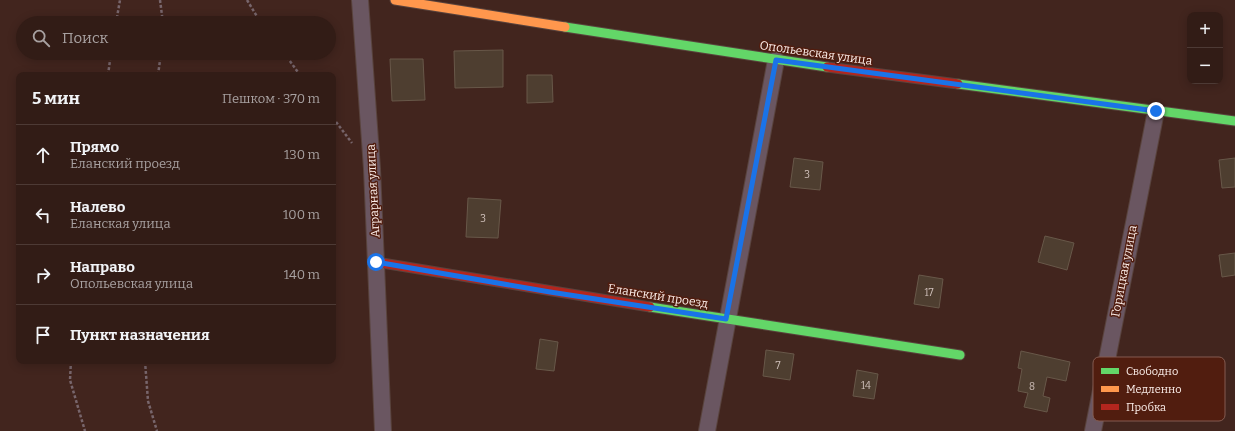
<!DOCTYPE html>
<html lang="ru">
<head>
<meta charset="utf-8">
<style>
  :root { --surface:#321c16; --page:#3a251f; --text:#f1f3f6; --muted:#a8a1a1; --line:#4d3a35 }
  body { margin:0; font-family:Bitter,serif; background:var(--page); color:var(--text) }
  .controls { position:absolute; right:12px; top:12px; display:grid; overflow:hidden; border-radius:8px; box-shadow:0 2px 10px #0003 }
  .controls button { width:36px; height:36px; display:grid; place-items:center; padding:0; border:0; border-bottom:1px solid var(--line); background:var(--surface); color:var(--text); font:20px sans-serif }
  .stop { position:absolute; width:12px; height:12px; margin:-9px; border:3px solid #1a73e8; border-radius:50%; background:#fff }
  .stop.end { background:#1a73e8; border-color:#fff; box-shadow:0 1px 4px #0008 }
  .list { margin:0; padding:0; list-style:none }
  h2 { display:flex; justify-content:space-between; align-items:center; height:52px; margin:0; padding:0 16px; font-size:17px }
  h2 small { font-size:13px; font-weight:400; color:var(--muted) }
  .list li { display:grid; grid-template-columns:26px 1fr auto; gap:12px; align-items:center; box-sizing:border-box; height:60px; padding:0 16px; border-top:1px solid var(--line) }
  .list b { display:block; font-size:15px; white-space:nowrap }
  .list p { margin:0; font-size:13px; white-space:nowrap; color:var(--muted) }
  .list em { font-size:13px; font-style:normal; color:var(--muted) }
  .icon { flex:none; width:22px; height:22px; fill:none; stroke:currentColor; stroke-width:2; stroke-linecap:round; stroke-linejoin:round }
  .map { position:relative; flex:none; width:1235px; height:431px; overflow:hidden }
  .search { position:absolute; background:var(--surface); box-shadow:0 2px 10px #0003; left:16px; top:16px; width:320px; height:44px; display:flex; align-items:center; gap:10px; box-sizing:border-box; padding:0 14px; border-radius:22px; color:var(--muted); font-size:15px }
  .panel { position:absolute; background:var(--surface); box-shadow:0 2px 10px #0003; left:16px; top:72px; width:320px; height:292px; border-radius:8px }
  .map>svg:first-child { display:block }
  .building { fill:#4e3e30; stroke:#685849 }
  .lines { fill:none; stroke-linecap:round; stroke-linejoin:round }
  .street-casing { stroke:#59433d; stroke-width:18 }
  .fast-casing { stroke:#59433d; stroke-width:11 }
  .slow-casing { stroke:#59433d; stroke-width:11 }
  .jam-casing { stroke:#59433d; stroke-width:11 }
  .path { stroke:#78666c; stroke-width:2.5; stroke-dasharray:3 2; stroke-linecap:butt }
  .street { stroke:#6a5661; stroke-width:16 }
  .fast { stroke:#63d668; stroke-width:9 }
  .slow { stroke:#ff974d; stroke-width:9 }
  .jam { stroke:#b3261e; stroke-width:9 }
  .route { stroke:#1a73e8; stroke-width:5 }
  .labels { text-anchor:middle; stroke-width:3; stroke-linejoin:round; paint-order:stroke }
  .number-label { font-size:10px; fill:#d0c1bb }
  .street-label { font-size:12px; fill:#fbede9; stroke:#511d0f }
  .key { fill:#511d0f; stroke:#845b50; stroke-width:1 }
  .key-label { font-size:11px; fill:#fbede9 }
</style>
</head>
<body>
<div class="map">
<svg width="1235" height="431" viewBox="0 0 1235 431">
  <rect width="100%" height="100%" fill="#42251e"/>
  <path class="building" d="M503,50V87L455,88L454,51Z
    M390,59H423L425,100L392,101Z
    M527,75H552L553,102L527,103Z
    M794,158L823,162L820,190L790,187Z
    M1235,158V187L1222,188L1219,160Z
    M468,198L501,200L498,238L466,237Z
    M1045,236L1074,243L1067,270L1038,262Z
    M1235,253V275L1222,277L1219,255Z
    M919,275L943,279L939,308L914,304Z
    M540,339L558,342L554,371L536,369Z
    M766,350L794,354L790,380L763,376Z
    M1021,351L1070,362L1066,381L1047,377L1043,396L1050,398L1047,412L1024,407L1028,393L1018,391L1022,369L1018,368Z
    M857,370L878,374L874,399L853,396Z"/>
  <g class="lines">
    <g class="street-casing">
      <path id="street" d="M360,0L372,169L383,431
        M707,431L776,60
        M1093,431L1156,111"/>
    </g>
    <g class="fast-casing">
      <path id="fast" d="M565,27L827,67
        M958,84L1235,121
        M650,307L960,355"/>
    </g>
    <g class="slow-casing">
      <path id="slow" d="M395,0L565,27"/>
    </g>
    <g class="jam-casing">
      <path id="jam" d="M827,67L958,84
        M376,262L650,307"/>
    </g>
    <path class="path" d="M160,0L163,23
      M247,0L261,23
      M116,23L120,0
      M284,53L300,75
      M108,75L111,53
      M158,75L161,53
      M333,118L352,143
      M71,361L70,380L85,431
      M145,361L148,401L157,431"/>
    <use href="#street" class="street"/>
    <use href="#fast" class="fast"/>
    <use href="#slow" class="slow"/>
    <use href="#jam" class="jam"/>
  </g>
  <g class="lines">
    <path class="route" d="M376,262L550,292L726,319L776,60L1156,111"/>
  </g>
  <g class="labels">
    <g class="number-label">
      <text x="807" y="178">3</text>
      <text x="483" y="222">3</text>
      <text x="929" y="296">17</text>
      <text x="778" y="369">7</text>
      <text x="866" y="389">14</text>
      <text x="1032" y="390">8</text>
    </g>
    <g class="street-label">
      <text transform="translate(816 53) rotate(8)" y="4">Опольевская улица</text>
      <text transform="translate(373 191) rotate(-93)" y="4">Аграрная улица</text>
      <text transform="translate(1124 271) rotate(-79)" y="4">Горицкая улица</text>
      <text transform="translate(658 296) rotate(9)" y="4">Еланский проезд</text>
    </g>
  </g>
  <rect x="1093" y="357" width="132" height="64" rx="6" class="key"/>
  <rect x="1101" y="368" width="18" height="6" fill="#63d668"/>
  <rect x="1101" y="386" width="18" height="6" fill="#ff974d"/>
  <rect x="1101" y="404" width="18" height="6" fill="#b3261e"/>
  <g class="key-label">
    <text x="1126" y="375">Свободно</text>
    <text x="1126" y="393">Медленно</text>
    <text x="1126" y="411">Пробка</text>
  </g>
</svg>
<div class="controls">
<button>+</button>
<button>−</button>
</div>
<div class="stop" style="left:376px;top:262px"></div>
<div class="stop end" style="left:1156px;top:111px"></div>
<div class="search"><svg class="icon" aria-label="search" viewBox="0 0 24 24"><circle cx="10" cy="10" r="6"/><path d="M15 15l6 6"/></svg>Поиск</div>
<section class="panel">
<h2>5 мин<small>Пешком · 370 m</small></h2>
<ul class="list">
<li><svg class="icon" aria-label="ahead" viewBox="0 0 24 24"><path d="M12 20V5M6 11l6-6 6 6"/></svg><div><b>Прямо</b><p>Еланский проезд</p></div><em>130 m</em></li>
<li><svg class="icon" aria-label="left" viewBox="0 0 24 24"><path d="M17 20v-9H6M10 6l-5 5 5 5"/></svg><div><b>Налево</b><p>Еланская улица</p></div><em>100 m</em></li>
<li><svg class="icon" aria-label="right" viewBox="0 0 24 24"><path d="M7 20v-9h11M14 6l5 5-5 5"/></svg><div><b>Направо</b><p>Опольевская улица</p></div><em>140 m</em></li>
<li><svg class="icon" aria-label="arrive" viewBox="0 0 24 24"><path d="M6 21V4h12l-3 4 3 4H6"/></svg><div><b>Пункт назначения</b></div></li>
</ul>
</section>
</div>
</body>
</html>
